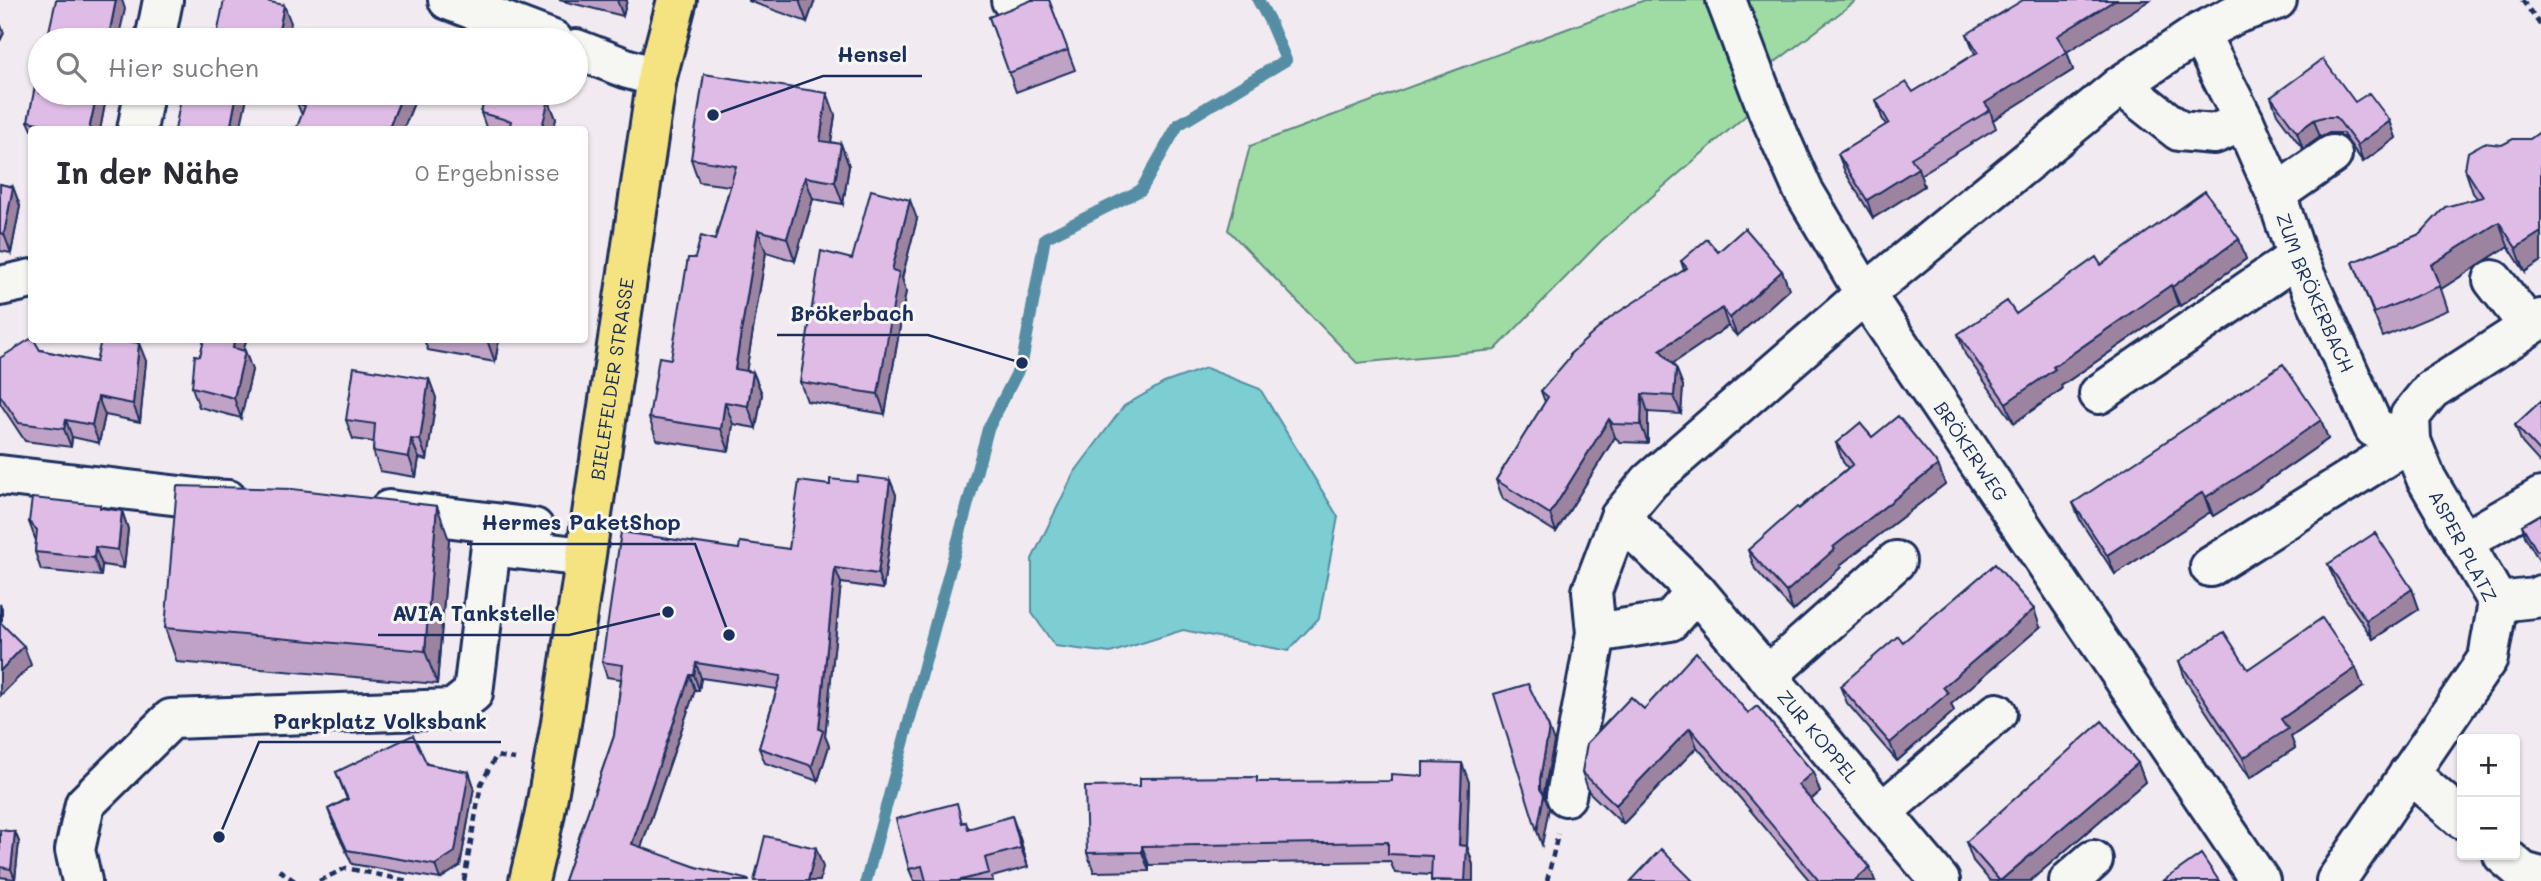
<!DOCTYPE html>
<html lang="de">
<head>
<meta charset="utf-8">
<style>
  :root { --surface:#fff; --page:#f7f7f7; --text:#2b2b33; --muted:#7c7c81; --line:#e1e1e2 }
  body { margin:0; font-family:Mali,sans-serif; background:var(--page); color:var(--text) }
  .controls { position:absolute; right:21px; bottom:21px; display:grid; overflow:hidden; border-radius:7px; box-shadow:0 2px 5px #0004 }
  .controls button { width:63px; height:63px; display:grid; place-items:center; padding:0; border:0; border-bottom:2px solid var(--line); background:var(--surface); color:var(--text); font:35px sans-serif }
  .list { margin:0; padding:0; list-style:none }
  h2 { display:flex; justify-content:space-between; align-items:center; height:91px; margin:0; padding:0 28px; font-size:30px }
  h2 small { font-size:23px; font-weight:400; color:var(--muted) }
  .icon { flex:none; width:38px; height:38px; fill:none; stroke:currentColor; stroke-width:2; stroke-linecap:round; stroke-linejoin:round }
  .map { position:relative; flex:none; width:2541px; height:881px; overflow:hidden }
  .search { position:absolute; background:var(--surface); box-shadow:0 2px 5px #0004; left:28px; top:28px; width:560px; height:77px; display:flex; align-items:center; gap:18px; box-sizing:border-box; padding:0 24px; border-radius:38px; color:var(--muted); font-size:26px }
  .panel { position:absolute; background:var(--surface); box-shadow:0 2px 5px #0004; left:28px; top:126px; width:560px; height:217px; border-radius:7px }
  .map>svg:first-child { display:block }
  .green { fill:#9fdca4; stroke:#5d8681; stroke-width:2 }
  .water { fill:#7cced3; stroke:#558ea4; stroke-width:2 }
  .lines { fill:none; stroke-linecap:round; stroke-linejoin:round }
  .stream { stroke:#558ea4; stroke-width:12 }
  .minor-casing { stroke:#1b2f5e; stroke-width:44 }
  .major-casing { stroke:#1b2f5e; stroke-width:44 }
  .path { stroke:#1b2f5e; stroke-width:4.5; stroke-dasharray:7 5; stroke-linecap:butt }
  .minor { stroke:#f6f6f2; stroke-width:38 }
  .major { stroke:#f5e382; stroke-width:38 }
  .wall { fill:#c0a2c6; stroke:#1b2f5e; stroke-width:2 }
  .shaded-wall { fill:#9c84a1; stroke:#1b2f5e; stroke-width:2 }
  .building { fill:#dfbce6; stroke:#1b2f5e; stroke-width:2 }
  .labels { text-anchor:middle; stroke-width:6; stroke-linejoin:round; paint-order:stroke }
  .street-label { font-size:19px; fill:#1b2f5e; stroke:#f6f6f2 }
  .leader { fill:none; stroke:#1b2f5e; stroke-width:2.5 }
  .callout-dot { fill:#1b2f5e; stroke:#f6f6f2; stroke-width:2.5 }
  .callout-label { font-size:21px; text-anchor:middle; font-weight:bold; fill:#1b2f5e; stroke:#f6f6f2; stroke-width:6; stroke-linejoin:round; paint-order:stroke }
</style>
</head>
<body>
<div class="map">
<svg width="2541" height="881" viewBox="0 0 2541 881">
  <rect width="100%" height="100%" fill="#f1eaf0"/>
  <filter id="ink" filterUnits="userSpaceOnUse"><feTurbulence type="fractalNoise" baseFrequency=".0143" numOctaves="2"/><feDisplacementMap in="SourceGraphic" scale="14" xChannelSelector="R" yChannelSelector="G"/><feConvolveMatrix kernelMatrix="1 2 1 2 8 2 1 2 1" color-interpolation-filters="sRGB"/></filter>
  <g filter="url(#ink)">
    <path class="green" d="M1645,0H1714L1751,111L1602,240L1495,350L1357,363L1228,230L1250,146Z
      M1739,0H1857L1762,72Z"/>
    <path class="water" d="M1206,368L1260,389L1338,517L1319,618L1288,651L1183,630L1110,653L1055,646L1032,613V559L1074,473L1124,406L1164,383Z"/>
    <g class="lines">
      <path class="stream" d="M866,881L988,429L1022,363L1045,238L1141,190L1178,125L1286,60L1269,20L1258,0"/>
      <g class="minor-casing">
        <g id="minor">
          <path d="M448,0L553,40"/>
          <path d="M1011,0H1012"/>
          <path id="s1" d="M1726,0L1768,111L1803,190L1865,294L2260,881"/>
          <path d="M155,40L163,0"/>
          <path d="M576,49L628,69L657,77"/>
          <path d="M2121,85L2199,33"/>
          <path id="s2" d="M2244,121L2276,194L2297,257L2374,428L2411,441"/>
          <path d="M137,130L144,93"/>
          <path d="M2276,194L2332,155"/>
          <path d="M2493,280L2529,326"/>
          <path d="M0,286L32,279"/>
          <path d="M2099,394L2297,257"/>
          <path d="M0,475L206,499L228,500"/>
          <path d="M389,510L534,528"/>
          <path id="s3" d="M1620,517L1696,591L1940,881"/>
          <path d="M2463,542L2541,497"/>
          <path d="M2210,567L2411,441"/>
          <path d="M2498,602L2535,598L2541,595"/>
          <path d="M1596,633L1670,621L1696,591"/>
          <path d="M1767,676L1896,561"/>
          <path d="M2409,773L2462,819"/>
          <path d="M1566,796L1596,633L1592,591L1620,517L1650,481L1865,294L2121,85L2179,131L2214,134L2244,121L2199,33L2236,14L2277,0"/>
          <path d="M1882,812L1997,713"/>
          <path d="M2503,855L2523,872L2541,877"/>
          <path d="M82,881L75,850L85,804L171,719L453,709L473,693L491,546L585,557"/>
          <path d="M2069,881L2093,860"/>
          <path d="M2336,881L2488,658L2498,602L2426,478L2411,441L2410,416L2431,390L2541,319"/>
        </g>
      </g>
      <g class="major-casing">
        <g id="major">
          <path id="s4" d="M529,881L544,818L561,723L657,77L677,0"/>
        </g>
      </g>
      <path class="path" d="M2522,0L2541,26
        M279,870L295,881
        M319,881L346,868L408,881
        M464,881L481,784L496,756L515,759
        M1547,881L1558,834"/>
      <use href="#minor" class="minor"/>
      <use href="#major" class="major"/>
    </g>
    <path class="wall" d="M559,0H627L623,16Z
      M749,0H815L807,22L749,1Z
      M1049,0L1075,70L1016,92L989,17Z
      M1967,34L2067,52L2073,70L1993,120L1996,128L1920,175L1924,186L1873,218L1845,172L1838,154L1886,125L1882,118L1876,100L1913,92L1975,54Z
      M40,93H107L100,130H32L28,121Z
      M418,93L403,130H296L302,115L297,103Z
      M486,93H548L550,97L549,101L556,119L553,130H487L481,113Z
      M827,93L835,115L831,142L841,144L849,166L843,204L813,199L795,261L766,252L746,371L753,372L762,394L756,428L733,424L729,451L657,440L649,418L671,359L695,258L715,240L730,186L699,182L691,159Z
      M2271,97L2355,102L2390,121L2396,138L2363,162L2342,133H2329L2320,137L2303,149L2277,114Z
      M2530,139L2525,272L2508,246L2441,289L2448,310L2383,337L2353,262L2420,234L2477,198L2473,193L2465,169L2502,145Z
      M0,184L13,187L20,206L11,253L0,251Z
      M917,219L902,278L906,291L885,414L807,401L800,382L852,259Z
      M2239,239L2246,259L2180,306L2178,305L2061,386L2062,389L2014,423L1965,354L1958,334L2016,314L2101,265Z
      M1718,252L1782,271L1789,289L1737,336L1728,326L1672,364L1676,368L1683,386L1681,414L1648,412V443L1620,442L1615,437L1556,532L1503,499L1496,480L1545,402L1541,391L1684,270L1681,261Z
      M204,340H246L243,350L245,351L252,370L241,418L199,407L192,387Z
      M424,340H499L495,362L428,350Z
      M40,350L96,362L146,361L140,422L105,415L99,443L72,437L71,447L25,441L0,403V358Z
      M429,379L436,398L427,460L419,458L416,477L380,471L373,451L374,442L353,439L346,420Z
      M2541,401V464L2522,443L2515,425Z
      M2321,420L2328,439L2256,489L2213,516L2210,512L2115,574L2081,522L2073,503Z
      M1872,437L1938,465L1945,484L1840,565L1841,567L1793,611L1755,569L1748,550L1848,468L1843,462L1836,443Z
      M890,480L896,495L883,589L841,583L825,736L829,746L818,781L765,763L759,748L777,689L701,678L699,690H695L641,848L696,867L564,881L614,736L621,679L607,677L602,662L739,549H789L830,485L857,482Z
      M101,508L122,511L128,529L124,568L102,565L101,576L41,570L35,552L36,541L29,522Z
      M2541,514V561L2540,562L2525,536L2522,525Z
      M449,540L437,684L177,662L165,628Z
      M2328,564L2412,589L2419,609L2373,639L2336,584Z
      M2040,627L1951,704L1954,711L1897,761L1847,703L1840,686L1903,642Z
      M2179,661L2248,669L2363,687L2291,737L2295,748L2250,778L2186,681Z
      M1644,709L1748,713L1820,792L1811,800L1875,881H1810L1697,747L1623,824L1589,792L1582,772Z
      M2138,763L2145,782L2030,881H1990L1973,861L1966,842Z
      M427,764L469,772L474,787L460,866L440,879L352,864L333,823L328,809L347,799L336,772Z
      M1259,782H1469L1467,846L1473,865V881H1431V875L1395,873L1390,861L1149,865V871L1094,872L1087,853Z
      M964,822L969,828L1019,835L1028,867L992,877L993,881H914L909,869Z
      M0,830L15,832L19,842L15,879L0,877Z"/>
    <path class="shaded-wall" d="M116,0H122L125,9L118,40H108Z
      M617,0H627L623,16Z
      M800,0H815L807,22L800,3Z
      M2115,0H2150L2067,52L2073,70L1993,120L1990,110L1985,103L2057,36Z
      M284,5L291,23L287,40H277Z
      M0,23L4,33L0,41Z
      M97,93H107L100,130H89Z
      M237,93H248L240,130H230Z
      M403,93H418L403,130H388Z
      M540,93H548L550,97L549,101L556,119L553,130H543L539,97Z
      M827,93L835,115L828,163L820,141Z
      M2314,120L2320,137L2303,149L2297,132Z
      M2390,121L2396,138L2363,162L2357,145Z
      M841,144L849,166L843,204L835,182Z
      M1918,168L1924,186L1873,218L1867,200Z
      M805,177L813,199L795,261L787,238Z
      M13,187L20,206L11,253L4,234Z
      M910,200L917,219L902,278L906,291L885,414L878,394L892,270Z
      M2499,222L2508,246L2441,289L2431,265Z
      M758,230L766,252L743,391L735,369Z
      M2541,232V261L2525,272L2516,248Z
      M2239,239L2246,259L2180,306L2172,287Z
      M1782,271L1789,289L1737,336L1730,318Z
      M2171,285L2178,305L2061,386L2062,389L2014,423L2006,403L2053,367Z
      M1722,308L1728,326L1666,368L1660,350Z
      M234,340H246L240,367L233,348Z
      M487,340H499L495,362Z
      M139,343L146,361L140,422L133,404Z
      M245,351L252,370L241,418L234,398Z
      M1676,368L1683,386L1681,414L1674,396Z
      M753,372L762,394L756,428L748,406Z
      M429,379L436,398L427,460L420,440Z
      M1642,394L1648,412V443L1641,425Z
      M98,397L105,415L99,443L92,425Z
      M725,402L733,424L729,451L721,429Z
      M1609,419L1615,437L1556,532L1550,514Z
      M66,420L72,437L71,447L64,429Z
      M2321,420L2328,439L2256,489L2213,516L2206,497Z
      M411,439L419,458L416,477L409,457Z
      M1938,465L1945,484L1840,565L1841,567L1793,611L1786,592L1833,547Z
      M890,480L896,495L883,589L878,574Z
      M2203,492L2210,512L2115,574L2107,555Z
      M437,506L449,540L437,684L425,651Z
      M122,511L128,529L124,568L118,550Z
      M95,547L102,565L101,576L94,558Z
      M835,568L841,583L825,736L829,746L818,781L812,766L819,729Z
      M2412,589L2419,609L2373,639L2366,620Z
      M0,604L2,608V620L0,622Z
      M2034,609L2040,627L1951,704L1954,711L1897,761L1890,743L1943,687Z
      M24,646L31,665L0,696V671Z
      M696,663L701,678L699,690L694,675Z
      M2356,668L2363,687L2291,737L2295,748L2250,778L2243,758L2281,719Z
      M690,675L695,690L637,859L632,844Z
      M1549,728L1554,742L1544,792L1545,798L1549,808L1542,845L1537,831L1540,789V779Z
      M1690,728L1697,747L1623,824L1616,805Z
      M1462,763L1469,782L1467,846L1473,865V881H1465L1459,845Z
      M2138,763L2145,782L2030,881H2000Z
      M469,772L474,787L460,866L440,879L435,865Z
      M1813,772L1820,792L1805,804L1798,785Z
      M1012,816L1019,835L1028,867L1021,848Z
      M15,832L19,842L15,879L11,869Z
      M1142,846L1149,865V871L1142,852Z
      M816,848L823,867L820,881H808Z
      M1870,867L1875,881H1854Z"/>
    <path class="building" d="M56,0H116L108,40H45V39L47,40Z
      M224,0H261L284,5L277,40H216Z
      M1032,0H1049L1068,50L1009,73L989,17Z
      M2023,0H2115L2057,36L2067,52L1985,103L1990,110L1911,158L1918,168L1867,200L1838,154L1889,123L1876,100L1906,82L1913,92L1978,52L1967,34Z
      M2323,59L2355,102L2369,93L2390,121L2357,145L2336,117H2323L2314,120L2297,132L2271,97Z
      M40,62V93H97L89,130H72L28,121Z
      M704,74L827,93L820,141L841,144L835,182L805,177L787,238L758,230L735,369L753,372L748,406L725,402L721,429L649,418L659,357L671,359L688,258H695L701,236L715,240L736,166L691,159Z
      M182,93H237L230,130H175Z
      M301,93H403L388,130H296L305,106L297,103Z
      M486,93H540L539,97L549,99L542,127L552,130H509L511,121L481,113Z
      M2541,131V232L2516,248L2499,222L2431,265L2440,286L2374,313L2353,262L2420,234L2445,207L2483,197L2465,169L2468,152L2484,143L2502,145L2513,139H2530Z
      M0,184L13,187L4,234L0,233Z
      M871,190L910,200L892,270L899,272L878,394L800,382L821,251L852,259Z
      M2205,191L2239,239L2172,287L2171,285L2053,367L2055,369L2006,403L1958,334L2007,301L2016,314L2096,257L2101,265Z
      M1745,228L1782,271L1730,318L1722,308L1660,350L1676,368L1674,396L1642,394L1641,425L1613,424L1609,419L1550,514L1496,480L1548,397L1541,391L1570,357V354L1611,317L1687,268L1681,261L1707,239L1718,252Z
      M32,338V340H34L40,350L96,362L101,340H120L139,343L133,404L98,397L92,425L66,420L64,429L19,423L0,395V358Z
      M204,340H234L233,348L245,351L234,398L192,387L195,355L200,356Z
      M2283,364L2321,420L2249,470L2206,497L2203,492L2107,555L2073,503Z
      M354,367L429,379L420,440L411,439L409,457L373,451L375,424L346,420Z
      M2541,401V453L2515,425Z
      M1898,416L1938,465L1833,547L1835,549L1786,592L1748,550L1797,507L1799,509L1853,464L1836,443L1860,423L1872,437Z
      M858,476L890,480L878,574L835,568L819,729L823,731L812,766L759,748L781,676L696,663L694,675H690L632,844L696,867L749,880V881H564L614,736L623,665L602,662L621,532L739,549L740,542L789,549L799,481L830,485V479L857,482Z
      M177,486L292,489L437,506L425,651L165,628Z
      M32,498L100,505V508L122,511L118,550L95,547L94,558L35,552L37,530L29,522Z
      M2541,514V550V549L2537,551L2522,525Z
      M2375,533L2412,589L2366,620L2328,564Z
      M1995,564L2034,609L1943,687L1948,693L1890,743L1840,686L1898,636L1903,642Z
      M2322,618L2356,668L2281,719L2288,729L2243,758L2179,661L2224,632L2248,669Z
      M0,622L24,646L0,671Z
      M1696,652L1748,713L1757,706L1813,772L1798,785L1870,867L1854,881H1819L1690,728L1616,805L1582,772L1587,743L1631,697L1644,709Z
      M1528,684L1549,728L1540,779V789L1544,795L1537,831L1494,694Z
      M2102,721L2138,763L2000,881L1966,842Z
      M413,735L427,764L469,772L455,852L435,865L347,850L328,809L348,799L336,772Z
      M1423,762L1462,763L1459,845L1467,846L1465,881L1431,880L1432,856L1388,854V842L1142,846V852L1087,853L1085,787L1140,786V778L1257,777V782L1391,781V774L1423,776Z
      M957,803L962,823L966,822L968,829L1012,816L1021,848L985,858L989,873L957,881H926L922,866L909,869L896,819Z
      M0,830L15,832L11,869L0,867Z
      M765,836L816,848L808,881H754Z
      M1661,849L1693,881H1631Z
      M2201,854L2219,881H2163Z"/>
  </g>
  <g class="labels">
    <g class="street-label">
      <text dy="7" stroke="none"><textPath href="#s2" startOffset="186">ZUM BRÖKERBACH</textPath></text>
      <text dy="7" stroke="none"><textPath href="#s4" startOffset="509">BIELEFELDER STRASSE</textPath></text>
      <text dy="7" stroke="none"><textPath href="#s1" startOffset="516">BRÖKERWEG</textPath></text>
      <text transform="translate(2463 546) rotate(62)" y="7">ASPER PLATZ</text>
      <text dy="7" stroke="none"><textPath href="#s3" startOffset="296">ZUR KOPPEL</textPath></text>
    </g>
  </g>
  <path class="leader" d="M713 115L823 76H922M1022 363L928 335H777M729 635L695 544H467M668 612L569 635H378M219 837L259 742H501"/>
  <g class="callout-dot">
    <circle cx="713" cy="115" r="7"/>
    <circle cx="1022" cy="363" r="7"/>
    <circle cx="729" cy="635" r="7"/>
    <circle cx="668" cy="612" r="7"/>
    <circle cx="219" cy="837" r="7"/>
  </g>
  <g class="callout-label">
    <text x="872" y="62">Hensel</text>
    <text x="852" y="321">Brökerbach</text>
    <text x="581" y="530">Hermes PaketShop</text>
    <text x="474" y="621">AVIA Tankstelle</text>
    <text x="380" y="729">Parkplatz Volksbank</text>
  </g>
</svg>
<div class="controls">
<button>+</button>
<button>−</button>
</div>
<div class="search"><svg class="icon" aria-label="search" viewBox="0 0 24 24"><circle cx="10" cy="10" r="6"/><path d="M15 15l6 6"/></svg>Hier suchen</div>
<section class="panel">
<h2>In der Nähe<small>0 Ergebnisse</small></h2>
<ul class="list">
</ul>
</section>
</div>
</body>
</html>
